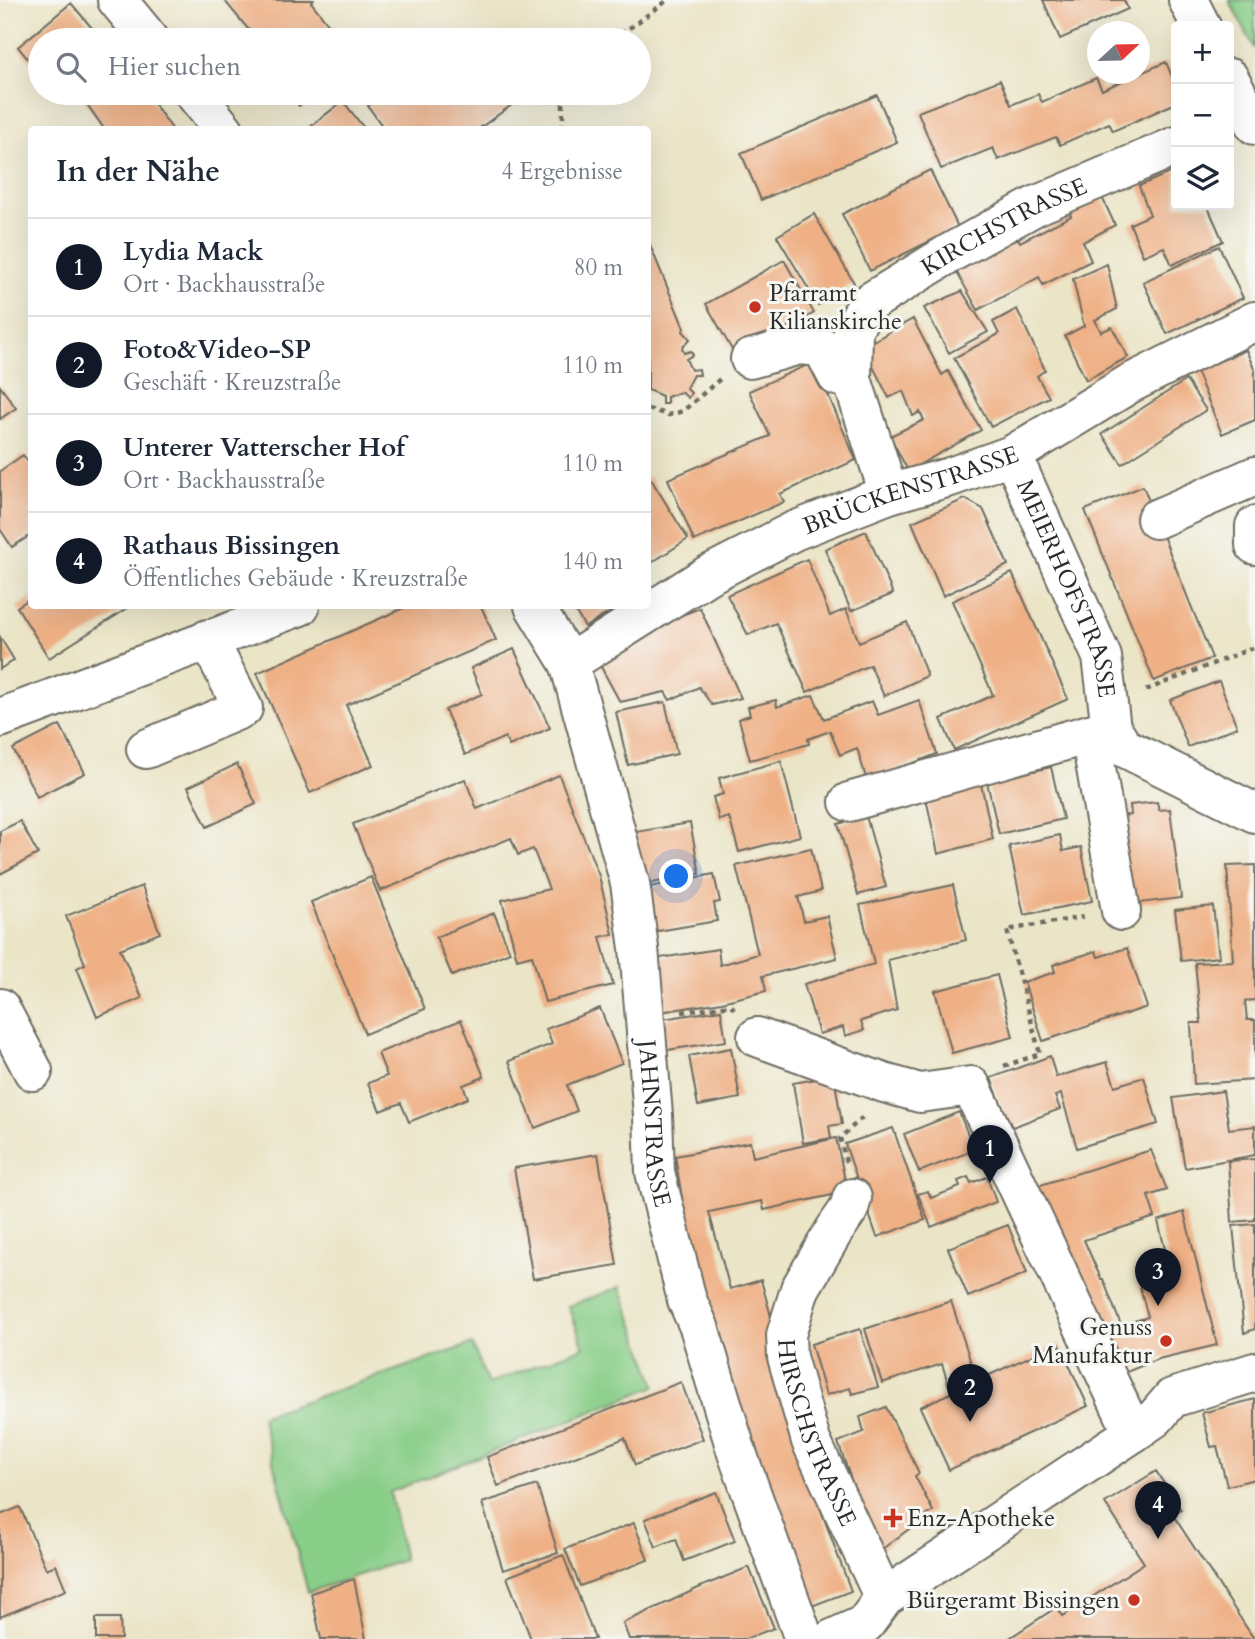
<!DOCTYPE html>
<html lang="de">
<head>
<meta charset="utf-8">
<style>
  :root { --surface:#fff; --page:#f6f6f7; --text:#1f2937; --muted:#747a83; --line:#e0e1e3; --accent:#111827 }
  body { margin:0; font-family:Cardo,serif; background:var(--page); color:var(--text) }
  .controls { position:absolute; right:21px; top:21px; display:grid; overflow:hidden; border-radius:7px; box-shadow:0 7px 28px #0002 }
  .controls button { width:63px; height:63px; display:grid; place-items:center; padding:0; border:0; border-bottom:2px solid var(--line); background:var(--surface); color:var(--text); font:35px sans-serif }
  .compass { position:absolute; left:1087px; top:21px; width:63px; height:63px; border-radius:50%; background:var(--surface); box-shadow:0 7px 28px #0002; rotate:68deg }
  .you { position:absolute; left:677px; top:877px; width:24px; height:24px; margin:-18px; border:5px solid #fff; border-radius:50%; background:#1a73e8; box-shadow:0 0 0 10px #1a73e833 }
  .badge { display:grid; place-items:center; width:46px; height:46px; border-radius:50%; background:var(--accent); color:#fff; font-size:23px; font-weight:700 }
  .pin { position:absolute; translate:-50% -58px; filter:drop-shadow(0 2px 4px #0008) }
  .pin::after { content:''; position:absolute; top:37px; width:24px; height:21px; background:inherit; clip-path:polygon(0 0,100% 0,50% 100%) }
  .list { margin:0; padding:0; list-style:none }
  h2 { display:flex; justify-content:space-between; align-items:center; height:91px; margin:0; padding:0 28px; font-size:30px }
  h2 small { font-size:23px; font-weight:400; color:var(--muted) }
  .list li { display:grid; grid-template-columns:46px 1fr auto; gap:21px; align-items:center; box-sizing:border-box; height:98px; padding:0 28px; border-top:2px solid var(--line) }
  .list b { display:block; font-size:26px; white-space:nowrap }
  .list p { margin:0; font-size:23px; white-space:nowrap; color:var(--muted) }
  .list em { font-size:23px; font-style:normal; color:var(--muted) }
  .icon { flex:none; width:38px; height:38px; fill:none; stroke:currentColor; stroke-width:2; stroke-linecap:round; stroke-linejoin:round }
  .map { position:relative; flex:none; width:1255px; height:1639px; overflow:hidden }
  .search { position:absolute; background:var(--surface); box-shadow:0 7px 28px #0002; left:28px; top:28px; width:623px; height:77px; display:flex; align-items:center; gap:18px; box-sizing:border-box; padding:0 24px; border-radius:38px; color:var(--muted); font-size:26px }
  .panel { position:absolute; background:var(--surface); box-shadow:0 7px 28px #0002; left:28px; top:126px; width:623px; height:483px; border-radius:7px }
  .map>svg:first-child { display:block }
  .green { fill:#89ce88; stroke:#5a7c5a; stroke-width:2 }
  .building { fill:#efb085 }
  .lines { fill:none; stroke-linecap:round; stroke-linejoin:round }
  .minor-casing { stroke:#6e6c62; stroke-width:42 }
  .path { stroke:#6e6c62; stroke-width:4.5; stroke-dasharray:5 5; stroke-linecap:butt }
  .minor { stroke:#fff; stroke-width:38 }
  .poi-dot { fill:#c8321e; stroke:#f6f6f2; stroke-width:2.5 }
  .labels { text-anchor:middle; stroke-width:6; stroke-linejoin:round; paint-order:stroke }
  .street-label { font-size:24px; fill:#2b2b2b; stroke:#f6f6f2 }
  .poi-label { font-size:24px; fill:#2b2b2b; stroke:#f6f6f2; text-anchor:start }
</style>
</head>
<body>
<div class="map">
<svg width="1255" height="1639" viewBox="0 0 1255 1639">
  <rect width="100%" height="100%" fill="#f6f6f2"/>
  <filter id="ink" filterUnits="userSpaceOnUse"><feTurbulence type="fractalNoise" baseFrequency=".0143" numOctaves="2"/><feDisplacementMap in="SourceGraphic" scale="14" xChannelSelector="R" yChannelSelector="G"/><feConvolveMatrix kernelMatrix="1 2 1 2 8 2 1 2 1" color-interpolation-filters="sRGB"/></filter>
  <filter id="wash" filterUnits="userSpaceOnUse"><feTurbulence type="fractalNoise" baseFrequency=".00686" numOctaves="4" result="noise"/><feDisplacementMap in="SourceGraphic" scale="28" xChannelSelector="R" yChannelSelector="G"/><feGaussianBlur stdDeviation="1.57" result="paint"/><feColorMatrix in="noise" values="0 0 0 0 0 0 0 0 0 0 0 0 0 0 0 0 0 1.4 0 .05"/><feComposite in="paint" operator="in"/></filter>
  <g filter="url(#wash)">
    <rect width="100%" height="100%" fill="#ebe5c7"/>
    <path class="green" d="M1229,0H1255V49Z
      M620,1287L656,1386L390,1492L404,1560L308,1592L261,1416L472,1344L488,1384L584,1347L568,1306Z"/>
    <g id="blocks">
      <path class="building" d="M224,0H313L311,2L341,40H257Z
        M1043,0H1124L1128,9L1060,39Z
        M71,3L102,40H40V74L18,47Z
        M1166,62L1176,87V103L1113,131L1109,123L1060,145L1056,137L998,160L993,148L941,169L918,112L1000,80L1011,105L1038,94L1042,102L1096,78L1102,90Z
        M56,93H71L62,100Z
        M94,93H146L173,130H105L84,100Z
        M288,93H316L299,106Z
        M387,93H505L513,104L477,130H385L368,106Z
        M877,95L897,142L761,200L741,153Z
        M343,101L364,128L361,130H306Z
        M930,170L958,227L870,271L842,214Z
        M1176,170V205H1207L1223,241L1172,265L1164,247L1143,256L1130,224L1150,215L1139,186Z
        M1101,195L1115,225L1083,242L1091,261L1043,285L1039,277L978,310L956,271L1017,237L1020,242L1071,216L1069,211Z
        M814,214L854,283L818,305L777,236Z
        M648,240L684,328L683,331L690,339L682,348L684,353L691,351L693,355L686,359L691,370L699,369L700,375H693L686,388L691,393L688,398L681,392L667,397V404H662V396L648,390Z
        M1219,246L1243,298L1167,334L1143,282Z
        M784,260L814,313L736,357L706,304Z
        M1107,264L1117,309L1095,320L1101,332L1112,327L1128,357L1086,380L1065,336L1084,326L1073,279Z
        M962,291L988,332L949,353L924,308Z
        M1017,309L1045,370L1037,376L1049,397L991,427L954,358L999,334L993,322Z
        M913,319L942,375L948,371L981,430L908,471L890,436L924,420L920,412L913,416L903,391L889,398L863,347Z
        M1246,350L1255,371V420L1222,434L1196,371Z
        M814,362L856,460L780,494L784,502L694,541L668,479L770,436L749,391Z
        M1186,380L1206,410L1122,464L1102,434Z
        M0,386L16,408L0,419Z
        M23,455L32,467V534L12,547L0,529V471Z
        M649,476L688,539L648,565V477Z
        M1143,486L1212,658L1154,681L1085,510Z
        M965,499L983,509L1008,565L943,596L912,522Z
        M866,531L893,594L851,611L825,549Z
        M807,559L830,616L846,609L859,642L907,622L927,676L884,696L870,665L807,692L776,623L748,635L727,595Z
        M1012,573L1068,699L954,750L941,719L993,695L952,601Z
        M32,597V606H131L49,658L17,607Z
        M408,606H481L496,640L346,705L373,765L310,793L257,673Z
        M572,606H620L585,627Z
        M700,608L741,698L712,705L699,687L670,700L665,692L620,702L601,667L606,655L633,634Z
        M0,637L14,660L0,669Z
        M514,649L550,728L509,746L505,737L465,755L445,710L482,694L471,668Z
        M1219,681L1237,727L1188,747L1170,700Z
        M813,695L824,719L872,701L878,715L919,700L937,754L867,781L857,748L840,755L830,731L808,739L809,744L750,760L739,719L750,715L748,707L776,700L777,707Z
        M665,702L677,754L628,765L616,712Z
        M60,725L85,773L37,797L13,749Z
        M781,761L800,836L739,852L729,817L719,820L713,797L723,794L719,778Z
        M237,764L256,804L207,827L188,787Z
        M1051,767L1063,819L999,834L987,782Z
        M559,775L599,876L613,934L600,937L613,985L545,1002L532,955L517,959L502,900L549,889L533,849L518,855L511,838L380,891L353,824L465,779L477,809Z
        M981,784L993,839L938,854L926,798Z
        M1157,802L1159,810L1170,809L1181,898L1131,904L1120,816L1131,815L1130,805Z
        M866,816L886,887L858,895L838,824Z
        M20,821L38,854L0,874V831Z
        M690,823L700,874L646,884L636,832Z
        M1060,835L1063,851L1081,847L1092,901L1024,915L1009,846Z
        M811,848L821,891L798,897L804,921L827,916L837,958L763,976L766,991L722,1002L660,1012L654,959L718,949L720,965L758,954L736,866Z
        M1255,865V1000L1245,1001L1247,1020H1255V1080L1194,1084L1191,1023H1201L1195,963L1233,961L1227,866Z
        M714,874L720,902L714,903L717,921L652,932L645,888Z
        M371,877L425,1009L365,1034L311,902Z
        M953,885L966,940L888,960L897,1010L861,1021L864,1030L845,1036L843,1027L819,1034L804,984L874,964L860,905Z
        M142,886L160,933L120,949L142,998L97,1017L77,968L85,964L66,916Z
        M1213,906L1219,957L1181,961L1175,910Z
        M494,913L510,952L452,976L436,937Z
        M1127,948L1147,1007L1043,1041L1024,982L1055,972L1053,965L1096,951L1098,957Z
        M997,975L1013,1037L952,1053L935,991Z
        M600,1008L622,1063L567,1085L577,1111L535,1128L509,1061L552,1044L546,1029Z
        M721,1010L726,1041L667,1050L662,1019Z
        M461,1020L484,1077L463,1085L468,1098L409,1122L401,1103L380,1111L368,1083L387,1076L378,1053Z
        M731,1048L740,1098L698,1106L689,1056Z
        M1050,1056L1056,1077L1107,1062L1115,1086L1144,1077L1158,1124L1077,1148L1061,1094L1055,1096L1060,1109L1010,1128L991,1078Z
        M834,1076L842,1124L829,1126L831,1138L803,1143L793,1083Z
        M1223,1091L1229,1129L1255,1126V1155L1185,1168L1173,1098Z
        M959,1112L974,1150L919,1172L904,1134Z
        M893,1128L925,1220L877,1237L845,1144Z
        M836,1138L846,1185L841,1193L764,1210L762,1201L709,1212L730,1289L761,1280L779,1346L799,1451L851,1591L804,1609L705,1296L685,1216L675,1156L750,1142L753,1157Z
        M1151,1150L1167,1190L1148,1196L1155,1217L1084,1240L1101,1279H1103L1121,1325L1148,1317L1135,1269L1168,1261L1158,1221L1184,1212L1217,1345L1158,1359L1117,1376L1034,1187Z
        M598,1154L617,1265L533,1279L514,1168Z
        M1255,1159V1220L1232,1222L1228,1161Z
        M968,1177L971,1183L987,1177L996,1202L931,1227L918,1194L928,1191L931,1198L960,1187L958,1181Z
        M1255,1224V1329L1244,1333L1233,1226Z
        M1008,1225L1027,1273L968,1297L948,1248Z
        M951,1301L976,1378L949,1386L942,1364L882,1383L865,1329Z
        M860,1329L878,1387L852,1394L850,1388L826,1395L811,1344Z
        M1059,1343L1088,1406L949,1470L920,1407Z
        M681,1382L703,1439L635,1465L625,1438L498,1486L487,1457Z
        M1255,1399V1479L1227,1486L1217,1446L1211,1447L1202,1413Z
        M886,1407L919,1473L915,1476L933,1511L877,1553L838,1442L864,1432L860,1417Z
        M1156,1471L1181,1510L1173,1515L1254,1639H1008L1057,1607L1063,1616L1144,1563L1105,1503Z
        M537,1485L558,1553L503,1570L482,1503Z
        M716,1492L735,1541L684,1561L676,1539L656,1547L645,1519Z
        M20,1507L46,1569L56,1565L66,1590L0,1617V1515Z
        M634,1523L648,1560L580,1586L565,1549Z
        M563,1555L595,1639H531L507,1577Z
        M749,1567L774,1628L745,1639H629L623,1623L705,1585Z
        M354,1579L366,1639H321L311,1593Z
        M96,1618H120L121,1639H96Z"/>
    </g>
  </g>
  <g filter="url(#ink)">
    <use href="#blocks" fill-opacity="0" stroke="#6e6c62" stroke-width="2"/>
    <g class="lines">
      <g class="minor-casing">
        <g id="minor">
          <path d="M117,0L150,40"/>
          <path d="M1188,0L1201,26"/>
          <path d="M1229,78L1255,125"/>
          <path d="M194,93L224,130"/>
          <path d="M750,359L799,345L822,347L837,376L852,379"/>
          <path id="s1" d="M1012,455L1102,657L1111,728L1123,747L1255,813"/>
          <path id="s2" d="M889,494L852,379L853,330L867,304L950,253L1035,206L1176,146"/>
          <path d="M1156,519L1255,476"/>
          <path d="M1255,526V545"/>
          <path id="s3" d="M534,606L569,663L630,883L639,948L653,1115L655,1172L687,1300L699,1327L737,1453L804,1639"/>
          <path id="s4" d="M569,663L708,575L794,531L889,494L950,477L1012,455L1129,384L1255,321"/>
          <path d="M0,718L300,606"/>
          <path d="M1090,734L1121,911"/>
          <path d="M146,749L243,708L208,639"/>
          <path d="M849,802L1111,728"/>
          <path d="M0,1008L33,1071"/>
          <path d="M757,1037L884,1083L920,1093L971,1086L1133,1433"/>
          <path id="s5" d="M852,1198L849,1209L834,1231L800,1289L786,1335L787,1357L811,1441L884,1598"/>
          <path d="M832,1639L865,1624L884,1598L1133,1433L1155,1418L1172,1398L1255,1372"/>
        </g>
      </g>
      <path class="path" d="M613,40L668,0
        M563,93V130
        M648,409L669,415L683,411L720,379
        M1146,690L1255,647
        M682,1012L731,1005L734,1009
        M1004,1066L1040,1054L1007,930L1083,917
        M846,1162L840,1138L864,1116"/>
      <use href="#minor" class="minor"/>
    </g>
  </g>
  <g class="poi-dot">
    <circle cx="755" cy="307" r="7"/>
    <circle cx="1166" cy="1341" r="7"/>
    <path d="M889.5 1507.5h7v7h7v7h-7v7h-7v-7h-7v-7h7z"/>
    <circle cx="1134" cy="1600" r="7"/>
  </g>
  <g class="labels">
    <g class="street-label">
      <text dy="8" stroke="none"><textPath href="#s2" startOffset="357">KIRCHSTRASSE</textPath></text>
      <text dy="8" stroke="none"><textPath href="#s4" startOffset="385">BRÜCKENSTRASSE</textPath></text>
      <text dy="8" stroke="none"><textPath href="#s1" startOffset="145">MEIERHOFSTRASSE</textPath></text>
      <text dy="8" stroke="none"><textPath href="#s3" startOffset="537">JAHNSTRASSE</textPath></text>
      <text dy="8" stroke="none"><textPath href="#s5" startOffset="256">HIRSCHSTRASSE</textPath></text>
    </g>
    <g class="poi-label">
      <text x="769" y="301">Pfarramt<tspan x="769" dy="28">Kilianskirche</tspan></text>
      <text x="1152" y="1335" text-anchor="end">Genuss<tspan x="1152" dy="28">Manufaktur</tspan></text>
      <text x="907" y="1526">Enz-Apotheke</text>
      <text x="1120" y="1608" text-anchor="end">Bürgeramt Bissingen</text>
    </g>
  </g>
</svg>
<div class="controls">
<button>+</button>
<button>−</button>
<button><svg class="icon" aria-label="layers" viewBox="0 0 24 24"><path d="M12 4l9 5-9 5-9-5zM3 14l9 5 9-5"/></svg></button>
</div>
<svg class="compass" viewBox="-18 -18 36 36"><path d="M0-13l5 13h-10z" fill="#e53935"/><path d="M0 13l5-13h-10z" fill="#747a83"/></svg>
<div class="you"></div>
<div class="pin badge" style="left:990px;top:1183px">1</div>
<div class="pin badge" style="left:970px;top:1422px">2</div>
<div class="pin badge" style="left:1158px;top:1306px">3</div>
<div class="pin badge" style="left:1158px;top:1539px">4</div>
<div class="search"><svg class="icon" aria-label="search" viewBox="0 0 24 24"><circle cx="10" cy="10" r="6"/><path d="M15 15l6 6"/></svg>Hier suchen</div>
<section class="panel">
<h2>In der Nähe<small>4 Ergebnisse</small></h2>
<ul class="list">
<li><span class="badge">1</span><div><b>Lydia Mack</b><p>Ort · Backhausstraße</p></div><em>80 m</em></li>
<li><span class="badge">2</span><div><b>Foto&amp;Video-SP</b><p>Geschäft · Kreuzstraße</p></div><em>110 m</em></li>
<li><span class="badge">3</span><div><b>Unterer Vatterscher Hof</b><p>Ort · Backhausstraße</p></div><em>110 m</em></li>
<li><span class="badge">4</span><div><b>Rathaus Bissingen</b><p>Öffentliches Gebäude · Kreuzstraße</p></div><em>140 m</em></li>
</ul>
</section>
</div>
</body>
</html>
